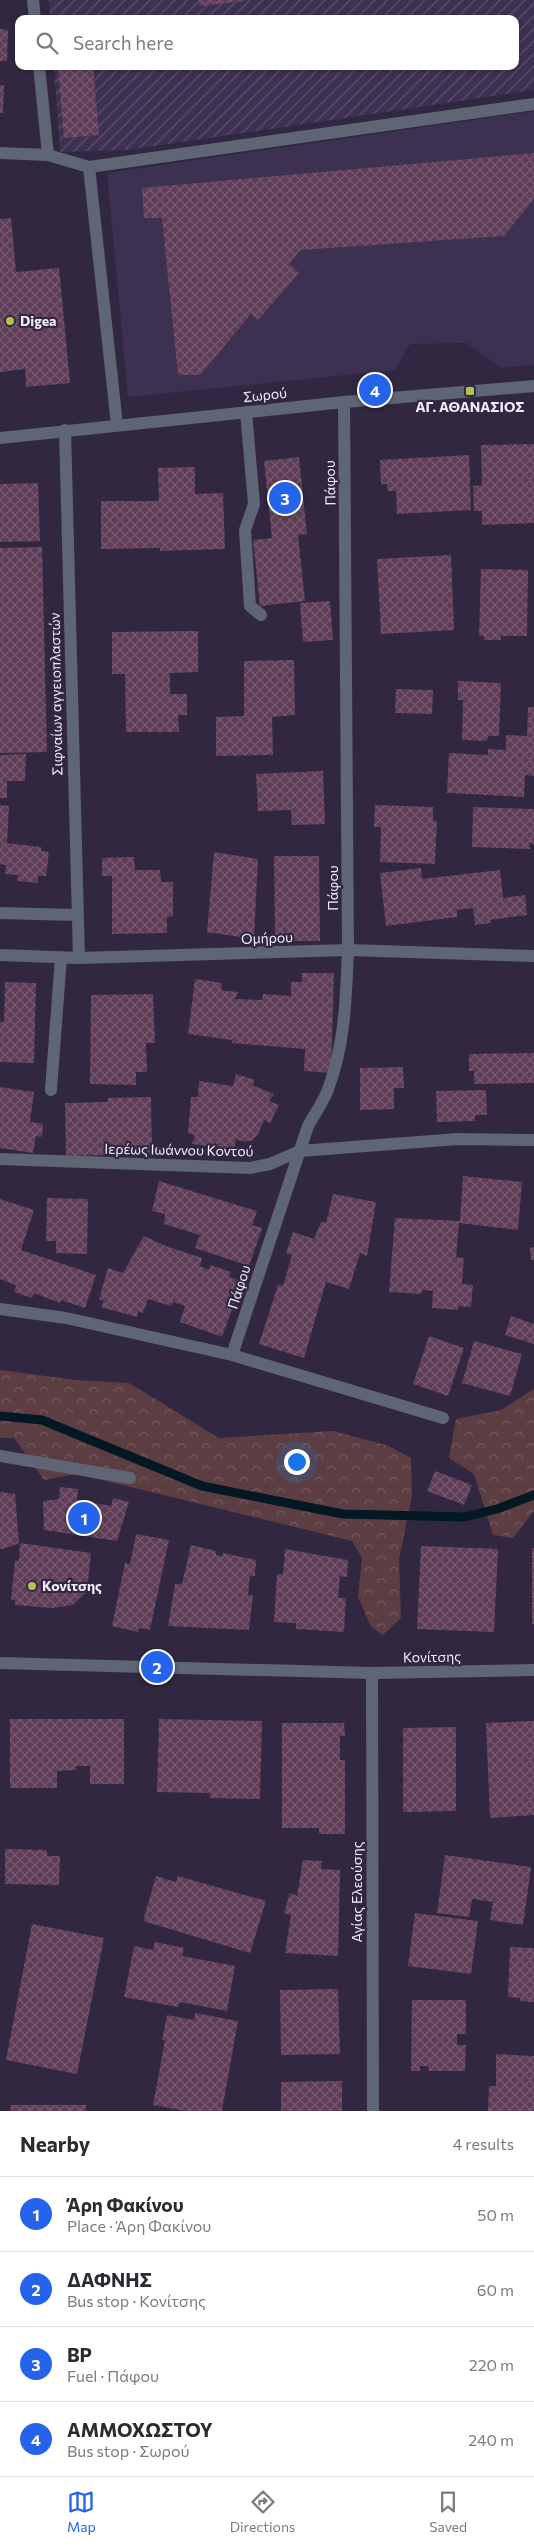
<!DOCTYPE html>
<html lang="en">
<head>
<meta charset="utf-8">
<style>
  :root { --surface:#fff; --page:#f2f2f3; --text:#2b2b33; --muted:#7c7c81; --line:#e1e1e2; --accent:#2563eb }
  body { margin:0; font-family:Commissioner,sans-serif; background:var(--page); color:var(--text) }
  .you { position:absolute; left:296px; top:1461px; width:18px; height:18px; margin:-12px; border:4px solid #fff; border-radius:50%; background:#1a73e8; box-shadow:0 0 0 8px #1a73e833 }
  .badge { display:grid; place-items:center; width:32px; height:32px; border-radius:50%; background:var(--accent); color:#fff; font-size:16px; font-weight:700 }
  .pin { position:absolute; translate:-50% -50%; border:2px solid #fff; box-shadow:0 1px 5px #0006 }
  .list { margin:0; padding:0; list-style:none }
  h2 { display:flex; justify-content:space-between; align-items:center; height:65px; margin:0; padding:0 20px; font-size:21px }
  h2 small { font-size:16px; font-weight:400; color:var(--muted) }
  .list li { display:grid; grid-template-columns:32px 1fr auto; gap:15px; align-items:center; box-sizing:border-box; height:75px; padding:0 20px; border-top:1px solid var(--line) }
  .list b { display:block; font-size:19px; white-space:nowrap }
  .list p { margin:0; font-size:16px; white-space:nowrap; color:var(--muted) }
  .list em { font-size:16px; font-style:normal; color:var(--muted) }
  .icon { flex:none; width:28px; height:28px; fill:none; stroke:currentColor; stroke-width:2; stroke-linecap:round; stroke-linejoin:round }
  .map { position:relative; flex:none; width:534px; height:2111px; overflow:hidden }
  .search { position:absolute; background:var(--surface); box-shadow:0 1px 4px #0004; left:15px; right:15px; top:15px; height:55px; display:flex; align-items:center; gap:12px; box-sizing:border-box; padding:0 18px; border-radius:10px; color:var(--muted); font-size:19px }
  .sheet { height:365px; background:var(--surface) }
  nav { display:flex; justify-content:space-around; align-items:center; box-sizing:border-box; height:70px; border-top:1px solid var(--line); background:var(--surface); font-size:14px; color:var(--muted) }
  nav a { display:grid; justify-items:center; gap:2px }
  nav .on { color:var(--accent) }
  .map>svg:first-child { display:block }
  .built { fill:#3d3151 }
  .industrial { fill:url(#industrial-furrows) }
  .forest { fill:url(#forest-crowns) }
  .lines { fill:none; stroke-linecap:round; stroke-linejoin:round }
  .stream { stroke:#021924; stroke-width:9 }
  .building { fill:url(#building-cross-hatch) }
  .minor { stroke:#5e6676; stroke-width:12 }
  .poi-dot { fill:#b5c24a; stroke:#312741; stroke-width:2 }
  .labels { text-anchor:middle; stroke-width:4.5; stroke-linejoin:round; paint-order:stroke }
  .poi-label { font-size:14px; font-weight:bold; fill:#f3edff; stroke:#312741; text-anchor:start }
  .street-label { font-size:14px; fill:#f3edff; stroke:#312741 }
</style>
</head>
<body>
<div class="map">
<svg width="534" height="2111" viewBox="0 0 534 2111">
  <defs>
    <pattern id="industrial-furrows" width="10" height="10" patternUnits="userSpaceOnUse" patternTransform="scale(1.25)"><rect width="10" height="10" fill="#3d3151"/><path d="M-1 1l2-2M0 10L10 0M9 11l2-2" fill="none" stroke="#5a4f6b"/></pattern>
    <pattern id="forest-crowns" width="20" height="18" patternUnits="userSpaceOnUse" patternTransform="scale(1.25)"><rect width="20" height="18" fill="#5c3e42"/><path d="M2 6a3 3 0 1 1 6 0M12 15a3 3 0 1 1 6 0" fill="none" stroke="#745a5e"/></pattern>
    <pattern id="building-cross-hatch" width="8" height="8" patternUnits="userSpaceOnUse" patternTransform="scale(1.25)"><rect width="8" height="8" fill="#5f3d57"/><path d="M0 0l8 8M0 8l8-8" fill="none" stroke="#765970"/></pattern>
  </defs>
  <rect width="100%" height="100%" fill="#312741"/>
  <path class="built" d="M534,111V365L501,368L467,343L410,344L395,370L128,397L107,173Z"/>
  <path class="industrial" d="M49,0H534V90L128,150L60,152L54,66H515V19H50Z"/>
  <path class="forest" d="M0,1370L76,1380L129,1383L219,1438L334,1431L389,1446L411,1458L412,1496L399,1559L401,1618L383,1635L371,1627L358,1597L362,1558L352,1541L77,1474L44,1480L14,1438H0Z
    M534,1389V1511L513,1538L493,1535L474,1474L449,1458L456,1419L501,1410Z"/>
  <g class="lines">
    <path class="stream" d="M0,1416L42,1420L202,1486L343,1514L464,1517L497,1509L534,1495"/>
  </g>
  <path class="building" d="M199,0H244V1L199,6Z
    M0,29L8,30L7,61H0Z
    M58,66H93L99,135L64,138Z
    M0,85H4L3,113H0Z
    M534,153V199L504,236L300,250L289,264L299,273L258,320L251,314L200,375H178L162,218H144L142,188Z
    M11,218L16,272L59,268L70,383L26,387L25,369L0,372V219Z
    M534,444V523L482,525V511H474L473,486L482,485L481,445Z
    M469,455L471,510L397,514L396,491H388L387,484H381L380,460Z
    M299,457L307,534L298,535L305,601L260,606L253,540L272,538L264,461Z
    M195,467V494L223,493L225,549L160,551V548L101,549V501H159L158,468Z
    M38,483L40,541L0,542V484Z
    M42,547L47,752L0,753V548Z
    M451,555L454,630L381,634L377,559Z
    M481,569L528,570L527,636H501V640H484V636H479Z
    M330,601L333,640L303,642L300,603Z
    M198,631V672L170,673V694H187V715H178L179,732H126L125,674H112V632Z
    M294,660L295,715L272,717L273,755L216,756V717L244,716V661Z
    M458,681L501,683L499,736H488L487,741L462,740L463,700H458Z
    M396,689L433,690L432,714L395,713Z
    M528,707H534V776L525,775L524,797L447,793L449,753L488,755V749L506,750V735L527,736Z
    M26,754L25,781H7V798H0V755Z
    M323,771L325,824L292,825L291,810L258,811L256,774Z
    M0,805L9,806L7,843L41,847V851L49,852L46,876H38V883L17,881L18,875L5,874L6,865L0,864Z
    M375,805L433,807V820L437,821L435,864L380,862L381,827H374Z
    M473,807L534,809V844L530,843V849L472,847Z
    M214,852L258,859L254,939L207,932Z
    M274,856H319L320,941H275Z
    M134,857L135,870H160L161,882H173V916L167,917V933L112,934V876H102V858Z
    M421,868L422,879L500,870L503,898L525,895L527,915L490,920L491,923L475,925L473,908L457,910V917L386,926L380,873Z
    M302,973H334L331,1073L304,1071L305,1049L232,1043V1040L188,1034L195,979L222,983L221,990L238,992L235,999L262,1000L263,994L291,996V982H302Z
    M5,982L36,983L34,1063L0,1062V1022H4Z
    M153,994L155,1043H146L147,1072H136V1085L90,1084L91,995Z
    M534,1053V1083L474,1084V1071H469V1054Z
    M403,1067L404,1088H394V1109L360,1110V1068Z
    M236,1074L255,1080L252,1085L274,1094L269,1101L279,1105L270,1123L264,1120L258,1134L253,1140L245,1142L236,1139L234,1149L192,1144L195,1135L188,1133L191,1097H198L199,1081L233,1086Z
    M0,1087L34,1092L30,1122L43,1124L42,1137L36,1136L33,1153L0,1148Z
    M486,1090L487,1115H475V1121L437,1122L436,1091Z
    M151,1097L152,1154L66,1156L65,1103L108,1102V1098Z
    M463,1176L522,1182L518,1230L459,1223L456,1257L464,1258L462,1284L473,1285L471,1307L458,1306V1310L432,1308L433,1291L422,1290L421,1294L389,1292L395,1218L460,1221Z
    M159,1181L257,1211L252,1225L262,1228L249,1266L195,1248L200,1235L164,1224L165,1214L152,1211Z
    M333,1194L376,1202L367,1256L360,1253L349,1289L326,1282L304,1358L259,1344L278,1285L283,1286L292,1255L286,1253L293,1232L314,1239L321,1222L326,1223Z
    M47,1198L88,1199L87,1254L56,1253V1241H46Z
    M0,1199L34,1210L21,1250L96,1275L85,1308L61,1300L60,1303L34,1293L32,1298L14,1292L16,1285L0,1279Z
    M144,1236L166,1246L202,1258L200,1266L209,1270L210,1265L231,1272L229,1277L242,1281L222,1337L180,1322L185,1306L173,1302L171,1306L148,1299L143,1313L138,1311L137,1317L101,1307L104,1301L99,1299L108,1268L123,1273Z
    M534,1247V1260H531L530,1248Z
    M511,1316L534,1324V1344L505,1335Z
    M429,1336L464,1348L448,1396L413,1384Z
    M474,1341L522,1354L510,1396L462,1383Z
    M435,1471L472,1485L464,1505L427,1491Z
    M60,1487L78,1489L77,1500L111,1506L113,1498L129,1502L117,1541L44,1530L43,1501L59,1499Z
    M0,1492L15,1494L19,1543L3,1549H0Z
    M136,1534L169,1540L150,1630L139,1628L138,1632L112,1626L125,1563L130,1564Z
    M20,1543L91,1553L87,1591L73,1605L52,1608L15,1605V1600H11L15,1560L19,1561Z
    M191,1545L216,1551V1555L223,1556V1553L256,1560L255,1576H250L248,1595H253L249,1630L168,1626L175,1584H182Z
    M421,1546L498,1549L494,1632L417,1629Z
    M532,1548H534V1624H532Z
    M285,1549L348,1560L347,1577L340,1576L338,1598H346L344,1632L296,1629V1623L274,1622L277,1574H283Z
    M10,1719H124V1784H90V1766H76V1770L57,1771V1788H10Z
    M159,1719L262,1721L260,1799L210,1798V1793L157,1792Z
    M534,1721V1815L490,1818L486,1723Z
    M282,1723H344L345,1736H340V1760H345V1834H319V1828H282Z
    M456,1727V1811L403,1812V1728Z
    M5,1849L47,1850V1856H60L59,1885L5,1884Z
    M445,1855L531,1867L523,1925L490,1920L493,1902L472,1899L469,1917L437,1913Z
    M303,1860L322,1861L321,1869L340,1870L338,1956L285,1953L291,1915L284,1913L290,1893L297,1896Z
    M156,1876L176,1882L178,1876L266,1901L250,1953L143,1921Z
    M415,1913L478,1921L471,1974L408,1966Z
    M32,1924L104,1938L77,2074L6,2060Z
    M155,1942L184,1948L182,1956L235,1966L227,2011L180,2002L178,2007L124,1997L134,1946L153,1950Z
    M510,1947L534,1948V2002L520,2001V1998L508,1997Z
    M338,1989L340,2054L281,2055L280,1990Z
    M412,2000H466V2034H457V2045H466L465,2071H429L428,2066H420V2071H411Z
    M195,2013L238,2021L222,2111H186L153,2105L165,2040H162L167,2015L194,2020Z
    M496,2054L534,2056V2111H488L489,2086H496Z
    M342,2081V2111H281V2082Z
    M10,2105H86V2111H11Z"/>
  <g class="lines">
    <path class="minor" d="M33,0L35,19
      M39,66L48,155
      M0,153L48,155L89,167L534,104
      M89,167L117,425
      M246,412L254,504L245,530L250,606L261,615
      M65,430L79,958
      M0,438L344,402L534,386
      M0,913L76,915
      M0,955L79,958L348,950L534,956
      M51,1090L61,957
      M0,1159L250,1168L270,1164L300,1151L458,1139L534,1140
      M0,1309L66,1318L232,1355L443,1418
      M232,1355L308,1126C314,1115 322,1104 327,1092C345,1046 346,999 348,950L344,402
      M0,1456L130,1478
      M0,1663L372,1673L534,1670
      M372,1673L373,2111"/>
  </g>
  <g class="poi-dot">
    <circle cx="10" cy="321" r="5"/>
    <rect x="465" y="386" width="10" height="10" rx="2.5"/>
    <circle cx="32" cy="1586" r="5"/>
  </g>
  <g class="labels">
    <g class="poi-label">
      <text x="20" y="326">Digea</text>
      <text x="470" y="412" text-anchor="middle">ΑΓ. ΑΘΑΝΑΣΙΟΣ</text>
      <text x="42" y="1591">Κονίτσης</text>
    </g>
    <g class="street-label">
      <text transform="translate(265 395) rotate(-6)" y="5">Σωρού</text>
      <text transform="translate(330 483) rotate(-91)" y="5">Πάφου</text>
      <text transform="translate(56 694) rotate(-91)" y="5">Σιφναίων αγγειοπλαστών</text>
      <text transform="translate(333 888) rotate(-90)" y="5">Πάφου</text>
      <text transform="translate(267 938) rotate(-2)" y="5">Ομήρου</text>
      <text transform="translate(179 1150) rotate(1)" y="5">Ιερέως Ιωάννου Κοντού</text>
      <text transform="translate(239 1287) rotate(-72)" y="5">Πάφου</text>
      <text transform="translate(432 1657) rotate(-1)" y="5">Κονίτσης</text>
      <text transform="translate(357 1892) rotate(-90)" y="5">Αγίας Ελεούσης</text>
    </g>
  </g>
</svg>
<div class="you"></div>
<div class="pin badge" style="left:84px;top:1518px">1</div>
<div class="pin badge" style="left:157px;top:1667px">2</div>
<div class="pin badge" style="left:285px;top:498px">3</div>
<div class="pin badge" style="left:375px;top:390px">4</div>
<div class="search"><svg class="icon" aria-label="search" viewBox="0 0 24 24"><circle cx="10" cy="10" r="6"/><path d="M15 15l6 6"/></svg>Search here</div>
</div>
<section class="sheet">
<h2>Nearby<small>4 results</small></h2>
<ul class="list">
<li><span class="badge">1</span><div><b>Άρη Φακίνου</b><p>Place · Άρη Φακίνου</p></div><em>50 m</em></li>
<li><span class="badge">2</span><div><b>ΔΑΦΝΗΣ</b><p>Bus stop · Κονίτσης</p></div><em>60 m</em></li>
<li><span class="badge">3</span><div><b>BP</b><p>Fuel · Πάφου</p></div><em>220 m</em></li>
<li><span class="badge">4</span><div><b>ΑΜΜΟΧΩΣΤΟΥ</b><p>Bus stop · Σωρού</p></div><em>240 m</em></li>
</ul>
</section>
<nav>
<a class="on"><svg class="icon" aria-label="map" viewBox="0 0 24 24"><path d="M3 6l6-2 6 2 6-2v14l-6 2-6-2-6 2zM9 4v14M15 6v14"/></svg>Map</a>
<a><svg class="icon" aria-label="directions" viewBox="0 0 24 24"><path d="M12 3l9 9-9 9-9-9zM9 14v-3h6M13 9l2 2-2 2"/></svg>Directions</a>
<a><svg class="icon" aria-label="saved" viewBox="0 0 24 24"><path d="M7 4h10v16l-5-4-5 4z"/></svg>Saved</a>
</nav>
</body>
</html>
